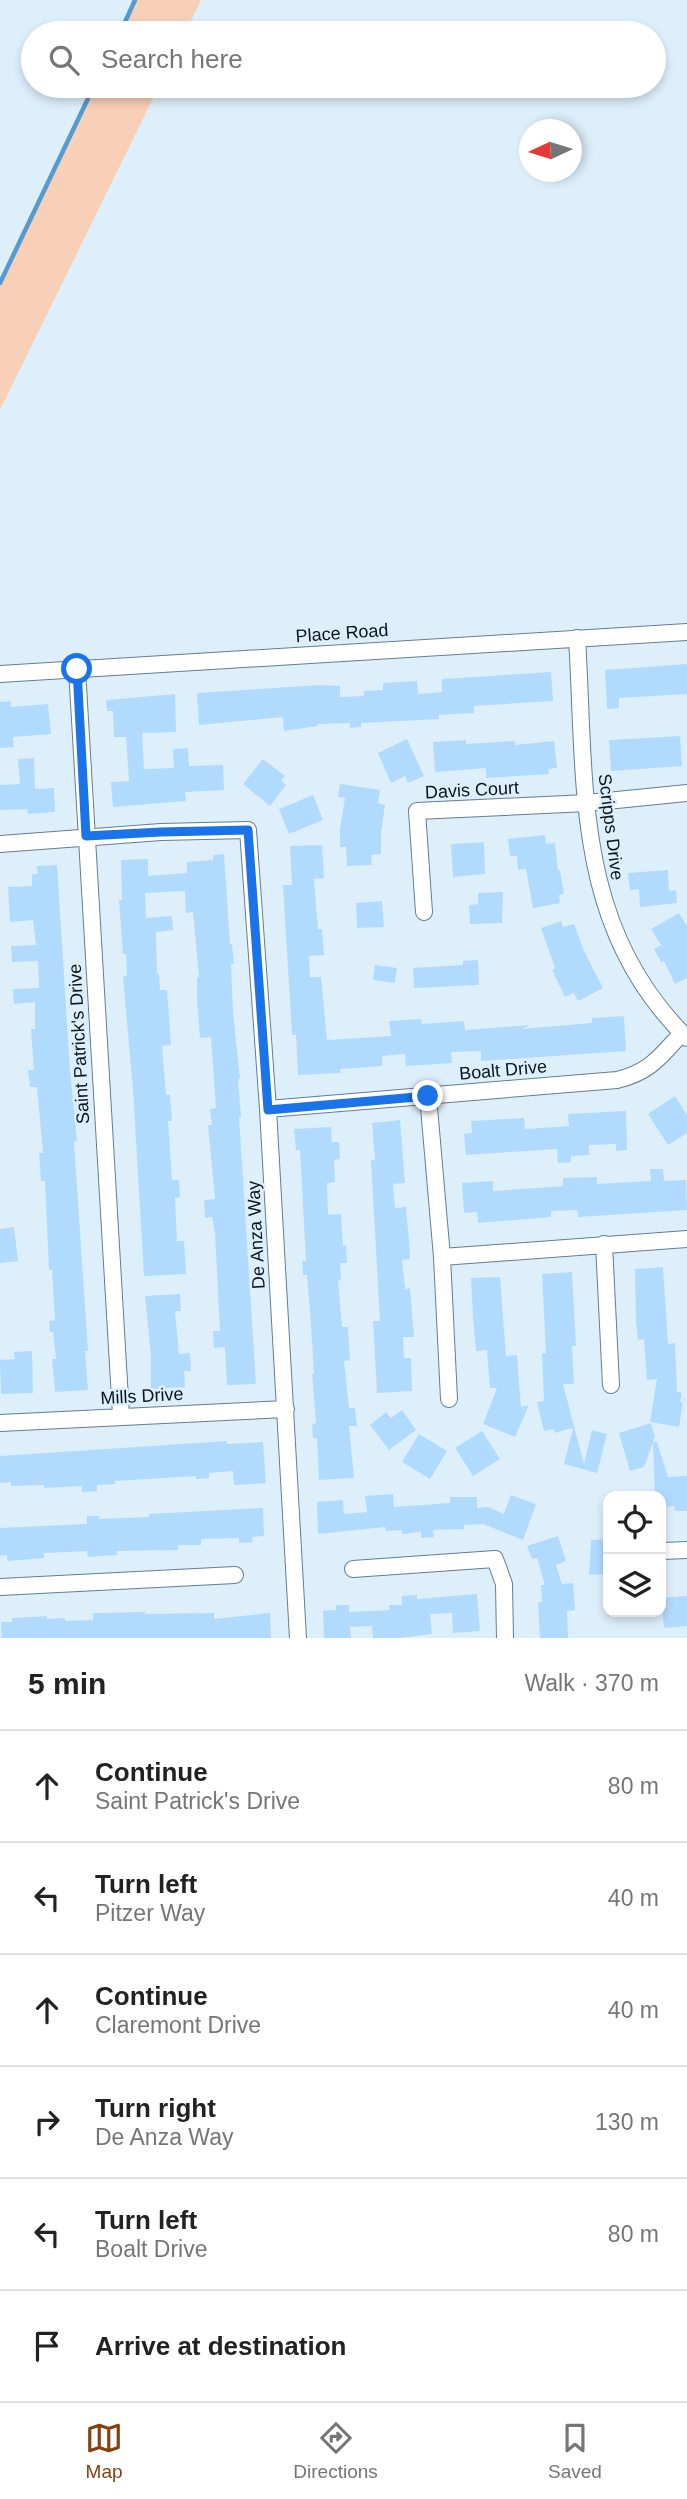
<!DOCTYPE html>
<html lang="en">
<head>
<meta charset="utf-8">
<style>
  :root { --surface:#fff; --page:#f2f2f2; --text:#222; --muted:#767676; --line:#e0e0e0; --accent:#834110 }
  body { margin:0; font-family:Helvetica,sans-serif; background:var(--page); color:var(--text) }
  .controls { position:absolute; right:21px; bottom:21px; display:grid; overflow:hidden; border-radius:14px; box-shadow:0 4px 10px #0003 }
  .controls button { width:63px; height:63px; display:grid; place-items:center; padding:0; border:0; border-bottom:2px solid var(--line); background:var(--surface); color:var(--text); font:35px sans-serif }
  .compass { position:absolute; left:519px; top:119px; width:63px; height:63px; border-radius:50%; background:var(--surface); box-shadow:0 4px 10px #0003; rotate:266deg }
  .stop { position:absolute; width:21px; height:21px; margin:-16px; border:5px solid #1a73e8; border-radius:50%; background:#fff }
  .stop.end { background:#1a73e8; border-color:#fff; box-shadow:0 2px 7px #0008 }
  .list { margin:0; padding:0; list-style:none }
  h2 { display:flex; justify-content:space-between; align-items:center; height:91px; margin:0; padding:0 28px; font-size:30px }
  h2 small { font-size:23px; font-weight:400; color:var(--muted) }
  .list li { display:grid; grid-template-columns:46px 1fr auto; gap:21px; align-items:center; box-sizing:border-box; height:112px; padding:0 28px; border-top:2px solid var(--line) }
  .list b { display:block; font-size:26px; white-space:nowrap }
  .list p { margin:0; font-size:23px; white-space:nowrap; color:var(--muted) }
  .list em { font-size:23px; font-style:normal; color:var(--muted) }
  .icon { flex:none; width:38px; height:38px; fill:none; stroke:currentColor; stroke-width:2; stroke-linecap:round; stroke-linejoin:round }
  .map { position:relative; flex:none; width:687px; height:1638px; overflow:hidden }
  .search { position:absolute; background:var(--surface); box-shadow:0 4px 10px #0003; left:21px; right:21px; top:21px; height:77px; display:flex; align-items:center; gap:18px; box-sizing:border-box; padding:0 24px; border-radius:38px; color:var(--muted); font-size:26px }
  .sheet { height:763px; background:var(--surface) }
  nav { display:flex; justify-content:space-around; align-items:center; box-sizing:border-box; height:98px; border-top:2px solid var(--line); background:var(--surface); font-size:19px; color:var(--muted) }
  nav a { display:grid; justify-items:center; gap:4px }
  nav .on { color:var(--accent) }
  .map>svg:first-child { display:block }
  .green { fill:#f8cfb7 }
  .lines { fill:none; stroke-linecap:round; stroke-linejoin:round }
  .stream { stroke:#539bd1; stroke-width:4.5 }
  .building { fill:#b1dbfe }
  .minor-casing { stroke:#647d91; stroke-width:18 }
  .minor { stroke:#fff; stroke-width:16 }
  .route { stroke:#1a73e8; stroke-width:9 }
  .labels { text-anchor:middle; stroke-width:5; stroke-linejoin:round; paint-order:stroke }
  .street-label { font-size:18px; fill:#0b151c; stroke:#deeffc }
</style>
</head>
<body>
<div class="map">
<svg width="687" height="1638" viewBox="0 0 687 1638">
  <rect width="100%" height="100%" fill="#deeffc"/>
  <path class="green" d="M135,0H201L185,33H119Z
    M94,86H159L0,410V286Z"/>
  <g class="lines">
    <path class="stream" d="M120,33L135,0
      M0,283L94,86"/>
  </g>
  <path class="building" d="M687,664V694L619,698V708L607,709L605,670Z
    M551,672L553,701L474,706V713L439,715V719L361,723V727L350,728V723L317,724L318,726L284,731L283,717L199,725L197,693L320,685L340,686V697L364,696V691L383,690V683L417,681L418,694L442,692V679Z
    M175,694L176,732L142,733L144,769L174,768L173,749L188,748L189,766L223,765L224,790L185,792L186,801L113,807L111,782L129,781L126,737H114L113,711H107L106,700Z
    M11,701V707L48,704L51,734L13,737L14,747L0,748V702Z
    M680,736L682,766L611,771L609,740Z
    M407,739L424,776L408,783L405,776L391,783L378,753Z
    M466,740V744L515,741V745L554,741L557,768L548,769L549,774L486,778V768L435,772L433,742Z
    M34,758L35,789L54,788L55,812L28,814L27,809L0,810V785L20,784L18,759Z
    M263,759L285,776L281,781L286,785L270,806L243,784Z
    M340,784L380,790L378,803L385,805L381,833V854L371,855L372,865L347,866L346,847H340V829L345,798L338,797Z
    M313,795L323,820L289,834L279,809Z
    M545,835L546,844L555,843L558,871L560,870L564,894L559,895L560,903L533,908L526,869L518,870L517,856H510L508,839Z
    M484,842L485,874L453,877L451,844Z
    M322,845L324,878L314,879L318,929H322L324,955L309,956L310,977H321L327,1040L391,1036L389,1021L421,1019L422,1024L464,1021L465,1030L530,1025L522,1029L592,1023V1018L624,1016L626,1051L481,1061V1051L451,1052L452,1063L406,1066L405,1054L382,1056V1066L340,1069L341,1073L298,1075L296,1035H292L283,885H292L290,846Z
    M224,854L230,944H232L234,964H231L233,1012L240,1079H238L241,1117H239L256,1384L227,1385L225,1347L214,1348L213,1331H220L215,1233L212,1217L205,1218L204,1200L215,1199L208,1125H212L210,1109L216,1108L211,1037L200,1038L197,1000V977H199L193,912L186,913L185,891L145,893L146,918L172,916L173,930L156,932L157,974H159L160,990H167L171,1045L162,1046L166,1095H170L172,1121H168L172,1180H179L180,1197L175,1198L177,1241H184L186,1274L144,1276L133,1090L123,976H127L126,954H123L119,900H122L121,860L148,859V876L187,873V862L213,860V855Z
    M57,865L70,1070L77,1141L74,1142L88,1351H85L88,1390L55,1392L52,1359H56L53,1332H50L49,1321L55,1320L52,1270H49L45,1181H41L39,1153H43L37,1087H30L28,1070H34L31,1029H35V1002L14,1004L13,989L39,988L38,961L12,962L11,946L36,945L33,920L10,922L8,887L32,886V874H38L37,866Z
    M668,870L669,891L676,890L677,903L640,907L639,889L630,890L628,873Z
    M503,892L502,923L470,924L469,905L478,904V893Z
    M382,901L384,927L357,928L356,903Z
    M679,913L687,926V978L675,984L664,961L661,962L654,949L661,945L651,929Z
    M561,921L563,927L574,924L584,951L603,988L578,1001L574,993L565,997L552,970L555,968L541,928Z
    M478,960L479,985L414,988L413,968L463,965V961Z
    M375,965L397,968L395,983L373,980Z
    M675,1096L687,1115V1133L668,1145L648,1114Z
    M626,1111L627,1150L616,1151V1144L589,1145V1155L571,1156V1162L558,1163L557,1149L466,1155L464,1134L472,1133L471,1121L524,1118L525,1129L556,1127L569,1126L568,1114Z
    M400,1120L405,1183L393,1184L395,1208L406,1207L409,1242L410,1259L402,1260L405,1289L410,1288L414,1337H403L404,1358H411L412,1391L377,1393L373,1321H380L371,1160H375L372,1123Z
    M331,1127L332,1142H339L340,1159L334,1160L335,1182L327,1183L328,1215L341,1214L343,1246L346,1245L347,1263H340L341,1280H338L342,1327H348L350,1360L344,1361L349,1408H355L357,1426H349L354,1478L319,1480L317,1438H313L312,1424L316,1423L312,1374H314L311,1324L307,1275H303L302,1261H306L300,1150H296L294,1129Z
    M650,1169H663L664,1181L686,1180L687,1210L578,1217L577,1210L551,1211V1217L478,1223L477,1212L464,1213L462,1183L493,1181V1191L563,1186V1178L597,1177V1184L651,1181Z
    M14,1227L18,1261L0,1263V1229Z
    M663,1267L668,1344L675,1343L677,1392L682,1393L680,1402H683L679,1427L650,1422L657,1379L647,1380L644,1339L638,1340L636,1321L635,1269Z
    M572,1272L576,1346H572L574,1384H563L584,1464L592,1430L607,1434L597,1473L564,1464L573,1428L554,1433V1429L544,1431L537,1402L544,1401L542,1353H546L542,1274Z
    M500,1277L506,1356L517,1355L521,1407L529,1405L515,1437L483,1424L497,1388H490L487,1350L476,1351L473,1317L471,1278Z
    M180,1294L181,1311H175L179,1354L190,1353L191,1371H184L185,1387L151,1389V1355L145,1296Z
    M32,1351L33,1393L1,1394L0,1360L15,1359L14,1352Z
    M402,1410L416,1430L389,1450L370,1425L386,1412L391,1418Z
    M651,1423L655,1437L653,1442H657L668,1477L687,1476V1511H675L674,1506L661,1507V1496H655L653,1443L644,1467L630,1471L619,1433Z
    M482,1431L500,1459L473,1476L455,1448Z
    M419,1434L447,1451L430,1479L402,1462Z
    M227,1441V1444L263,1442L266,1483L234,1485L233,1471L209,1473V1478L196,1479V1476L115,1481V1484L97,1485V1491L82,1492V1486L44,1488V1485L11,1486V1482L0,1483V1456Z
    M393,1494L394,1507L450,1503V1497H477V1508L488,1507L504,1514L511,1495L536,1504L523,1540L483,1524L464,1525V1529L433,1530L434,1537L421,1538V1532L402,1534V1530L386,1531L385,1527L318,1534L317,1502L343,1500L344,1514L367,1512L365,1496Z
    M263,1508L264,1536L252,1537L253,1542L239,1543V1538L201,1539V1545H178V1550L117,1551V1555L88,1557L87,1551L44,1553V1558L7,1561V1555L0,1556V1528L87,1524V1516H99V1519L149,1517V1514Z
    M558,1536L566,1561L556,1565L562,1584L573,1583L575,1610L567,1611L568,1638H540L538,1602H542L541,1585H545L537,1558L532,1559L527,1546Z
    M608,1539V1574L589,1575L591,1540Z
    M477,1594L480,1631L453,1633L452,1613L430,1614L432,1634L400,1638H373L372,1626L350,1627L351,1638H324L323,1611L336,1610V1605H349V1612L390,1610L389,1605H402V1596L417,1595V1599Z
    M687,1596V1626L664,1628L661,1598Z
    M145,1612V1614L214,1613V1619L270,1613L271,1638H2L1,1622H12V1618L47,1616V1619L65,1618V1621L93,1620V1613Z"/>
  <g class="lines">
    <g class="minor-casing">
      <path id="minor" d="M577,638C586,783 573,927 687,1038
        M77,669L121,1416
        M0,674L687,632
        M0,844L161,832L248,830L268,1109L298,1638
        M424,912L417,811L587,803L687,793
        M428,1096L442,1257L449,1399
        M268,1109L617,1080C650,1072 660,1057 682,1033
        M604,1244L611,1385
        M442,1257L687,1239
        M0,1423L286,1409
        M663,1551L687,1550
        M353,1569L495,1559L504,1584L505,1638
        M0,1587L235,1575"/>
    </g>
    <use href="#minor" class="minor"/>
  </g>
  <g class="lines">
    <path class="route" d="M77,669L86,836L161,832L248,830L268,1110L428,1096"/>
  </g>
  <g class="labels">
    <g class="street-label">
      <text transform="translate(342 633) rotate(-4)" y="6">Place Road</text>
      <text transform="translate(472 790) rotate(-3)" y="6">Davis Court</text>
      <text transform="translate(611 827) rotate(83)" y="6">Scripps Drive</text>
      <text transform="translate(79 1044) rotate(-93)" y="6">Saint Patrick's Drive</text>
      <text transform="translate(503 1070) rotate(-5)" y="6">Boalt Drive</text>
      <text transform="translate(256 1235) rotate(-93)" y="6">De Anza Way</text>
      <text transform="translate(142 1396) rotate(-3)" y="6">Mills Drive</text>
    </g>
  </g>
</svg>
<div class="controls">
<button><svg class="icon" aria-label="locate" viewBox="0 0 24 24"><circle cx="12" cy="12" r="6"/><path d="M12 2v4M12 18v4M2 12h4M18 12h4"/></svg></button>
<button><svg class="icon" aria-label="layers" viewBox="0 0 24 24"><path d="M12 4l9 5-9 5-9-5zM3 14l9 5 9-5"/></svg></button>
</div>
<svg class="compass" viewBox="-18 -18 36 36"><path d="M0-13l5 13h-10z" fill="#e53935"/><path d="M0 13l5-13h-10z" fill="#767676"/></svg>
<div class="stop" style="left:77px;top:669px"></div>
<div class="stop end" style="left:428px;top:1096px"></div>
<div class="search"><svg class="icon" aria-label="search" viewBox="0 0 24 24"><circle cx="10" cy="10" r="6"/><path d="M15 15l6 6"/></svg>Search here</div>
</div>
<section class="sheet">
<h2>5 min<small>Walk · 370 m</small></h2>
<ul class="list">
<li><svg class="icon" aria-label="ahead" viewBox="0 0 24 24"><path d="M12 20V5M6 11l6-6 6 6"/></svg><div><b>Continue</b><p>Saint Patrick's Drive</p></div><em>80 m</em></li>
<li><svg class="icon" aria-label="left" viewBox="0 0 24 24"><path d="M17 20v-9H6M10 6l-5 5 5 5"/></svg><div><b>Turn left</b><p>Pitzer Way</p></div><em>40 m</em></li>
<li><svg class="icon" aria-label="ahead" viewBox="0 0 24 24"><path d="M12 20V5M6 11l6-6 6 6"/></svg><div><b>Continue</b><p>Claremont Drive</p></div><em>40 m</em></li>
<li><svg class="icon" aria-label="right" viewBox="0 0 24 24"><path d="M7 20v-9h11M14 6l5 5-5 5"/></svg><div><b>Turn right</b><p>De Anza Way</p></div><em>130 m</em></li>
<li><svg class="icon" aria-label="left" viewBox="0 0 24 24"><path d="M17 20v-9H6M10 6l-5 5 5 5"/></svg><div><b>Turn left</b><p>Boalt Drive</p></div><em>80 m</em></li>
<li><svg class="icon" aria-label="arrive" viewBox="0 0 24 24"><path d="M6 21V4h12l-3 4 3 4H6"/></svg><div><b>Arrive at destination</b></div></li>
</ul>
</section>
<nav>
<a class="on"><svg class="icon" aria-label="map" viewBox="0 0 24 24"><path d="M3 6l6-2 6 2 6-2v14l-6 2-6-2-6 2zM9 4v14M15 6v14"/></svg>Map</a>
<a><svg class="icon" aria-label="directions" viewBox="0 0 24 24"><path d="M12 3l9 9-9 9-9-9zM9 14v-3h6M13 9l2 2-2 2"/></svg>Directions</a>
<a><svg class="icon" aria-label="saved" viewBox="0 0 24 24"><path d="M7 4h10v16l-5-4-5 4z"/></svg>Saved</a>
</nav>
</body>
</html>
